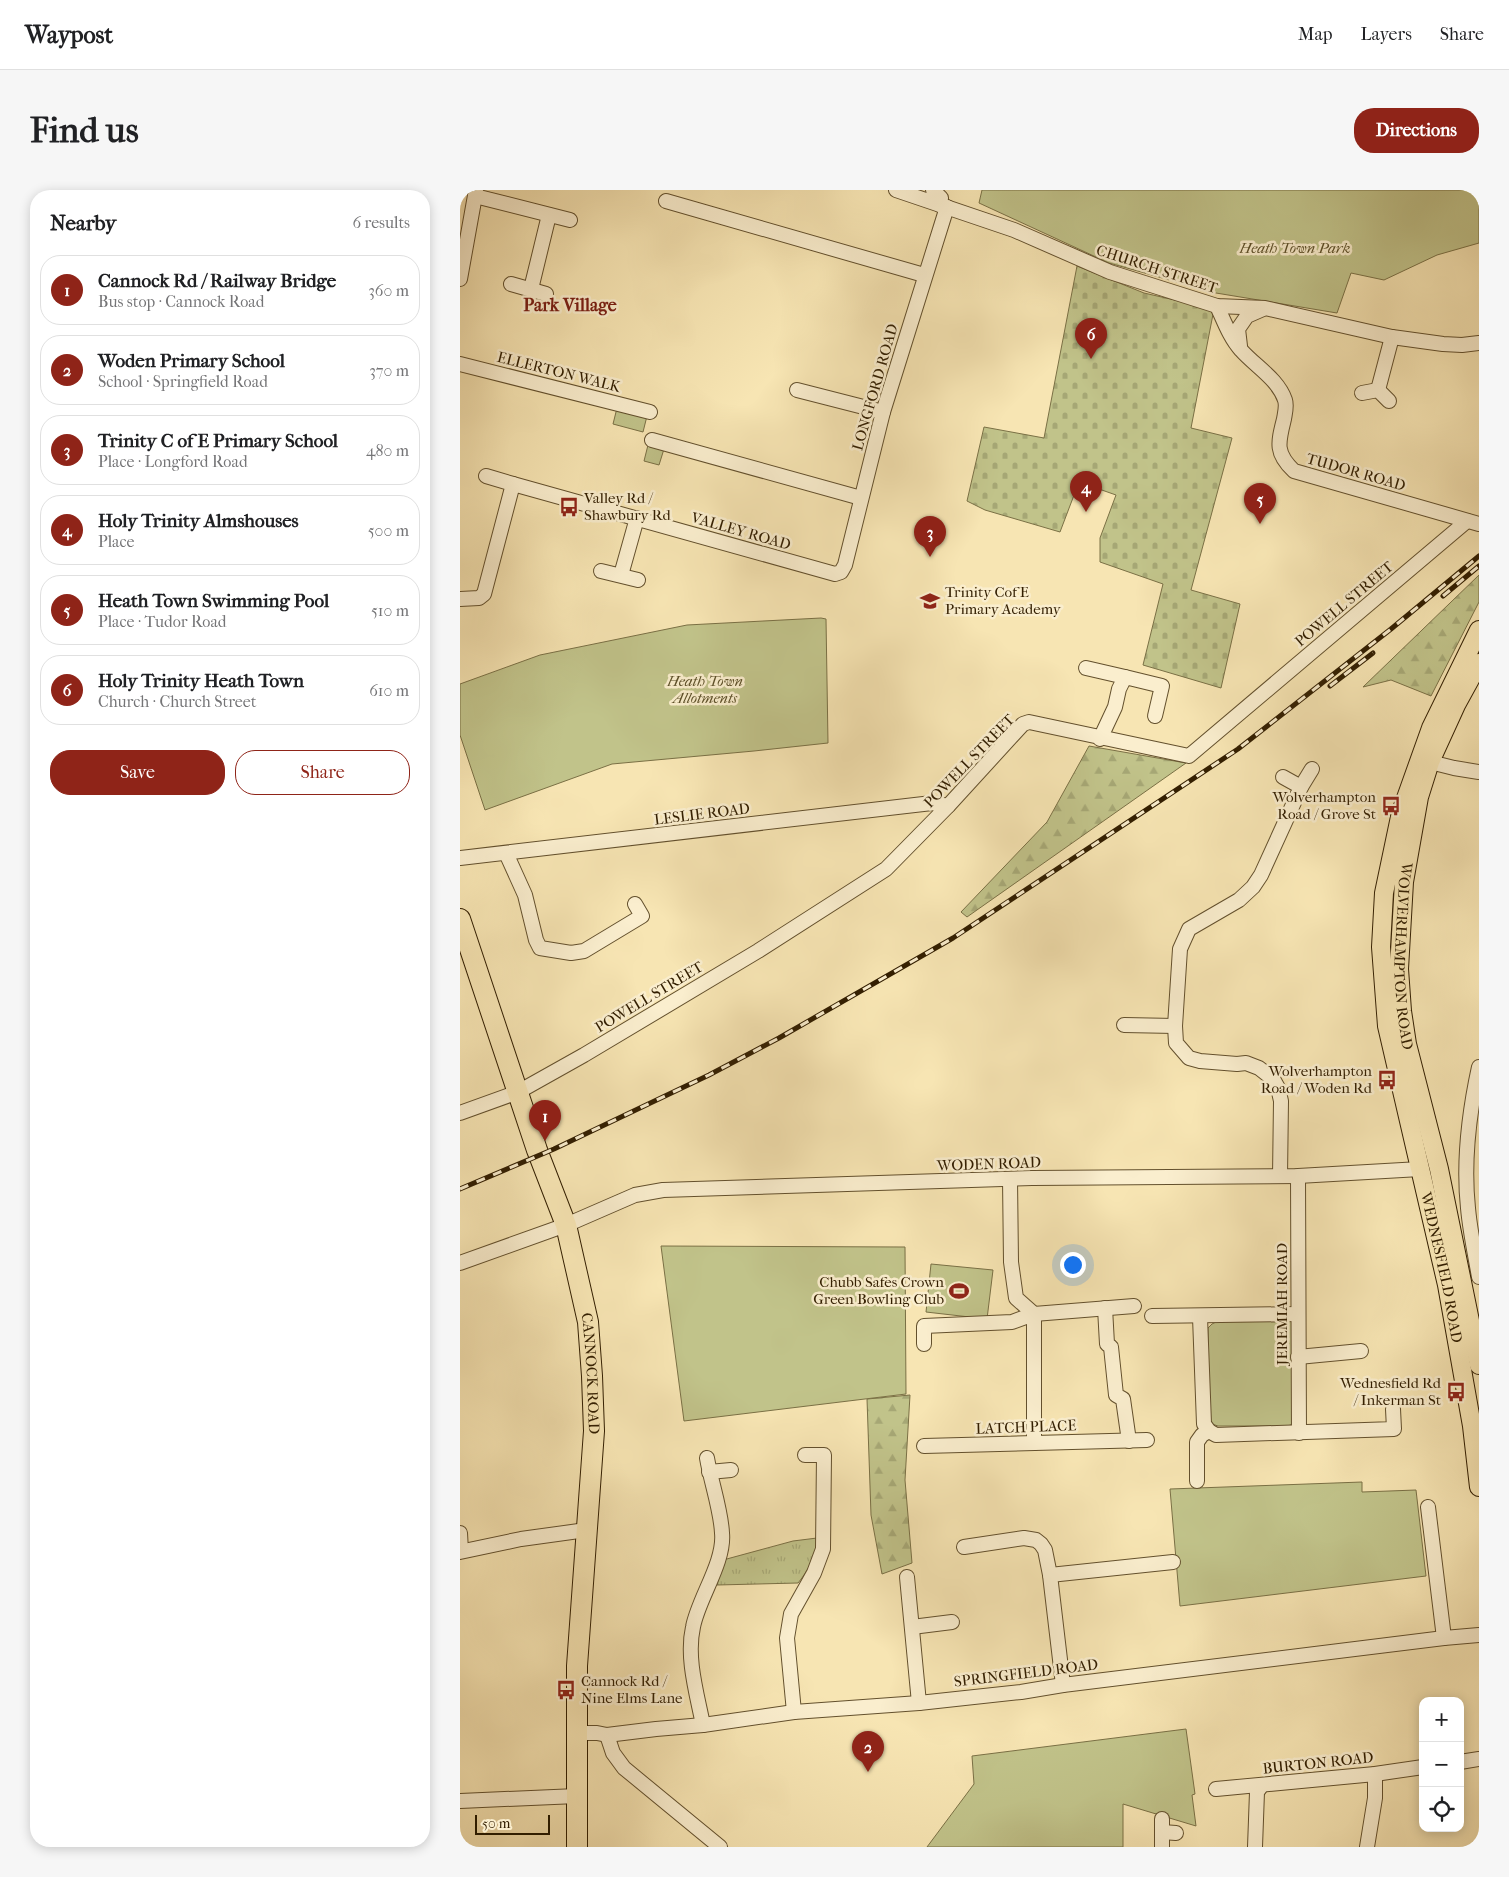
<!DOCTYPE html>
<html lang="en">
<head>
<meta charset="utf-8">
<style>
	:root { --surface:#fff; --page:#f6f6f6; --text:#202124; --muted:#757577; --line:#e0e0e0; --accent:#8f2418 }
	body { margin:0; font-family:"IM FELL French Canon",serif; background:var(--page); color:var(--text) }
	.controls { position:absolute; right:15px; bottom:15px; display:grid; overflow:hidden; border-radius:10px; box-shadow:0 2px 12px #0003 }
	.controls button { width:45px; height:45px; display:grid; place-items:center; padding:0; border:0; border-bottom:1px solid var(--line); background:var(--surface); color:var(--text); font:25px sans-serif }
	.scale { position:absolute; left:15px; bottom:12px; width:75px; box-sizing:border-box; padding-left:5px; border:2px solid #321e00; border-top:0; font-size:14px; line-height:18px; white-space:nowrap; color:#321e00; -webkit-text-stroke:4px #faeece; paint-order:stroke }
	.you { position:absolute; left:612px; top:1074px; width:18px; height:18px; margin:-12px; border:4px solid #fff; border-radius:50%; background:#1a73e8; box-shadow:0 0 0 8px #1a73e833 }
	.badge { display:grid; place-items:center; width:32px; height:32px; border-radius:50%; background:var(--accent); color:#fff; font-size:16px; font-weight:700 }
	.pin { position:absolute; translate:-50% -41px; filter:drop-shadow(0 1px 2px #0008) }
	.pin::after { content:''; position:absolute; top:26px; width:18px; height:15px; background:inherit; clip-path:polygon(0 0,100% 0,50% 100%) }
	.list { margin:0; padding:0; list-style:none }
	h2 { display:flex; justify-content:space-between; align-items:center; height:65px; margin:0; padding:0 20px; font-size:21px }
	h2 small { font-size:16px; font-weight:400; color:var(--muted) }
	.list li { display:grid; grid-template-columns:32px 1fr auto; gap:15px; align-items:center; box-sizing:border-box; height:70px; margin:0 10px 10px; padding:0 10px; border:1px solid var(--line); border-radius:20px }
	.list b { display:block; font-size:19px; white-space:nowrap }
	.list p { margin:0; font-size:16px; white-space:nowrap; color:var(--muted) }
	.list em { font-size:16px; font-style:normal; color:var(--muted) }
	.actions { display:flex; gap:10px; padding:15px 20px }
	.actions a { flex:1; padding:11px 0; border:1px solid var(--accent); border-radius:20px; text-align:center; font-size:18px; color:var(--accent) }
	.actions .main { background:var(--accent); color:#fff }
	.icon { flex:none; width:28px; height:28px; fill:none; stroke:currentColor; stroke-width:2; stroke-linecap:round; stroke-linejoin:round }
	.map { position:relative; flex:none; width:1019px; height:1657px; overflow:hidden; border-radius:20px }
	header { display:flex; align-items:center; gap:30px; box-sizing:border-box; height:70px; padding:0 25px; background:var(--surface); border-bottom:1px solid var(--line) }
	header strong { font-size:24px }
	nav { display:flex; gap:28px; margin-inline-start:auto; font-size:18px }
	.intro { display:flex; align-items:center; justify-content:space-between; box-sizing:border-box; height:120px; padding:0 30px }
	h1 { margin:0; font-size:35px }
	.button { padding:12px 22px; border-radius:20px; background:var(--accent); color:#fff; font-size:18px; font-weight:700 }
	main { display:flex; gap:30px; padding:0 30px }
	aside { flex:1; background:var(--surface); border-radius:20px; box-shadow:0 2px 12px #0003 }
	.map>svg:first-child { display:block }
	.grass { fill:url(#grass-tufts); stroke:#7a7045 }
	.forest { fill:url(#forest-firs); stroke:#7a7045 }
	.cemetery { fill:url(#cemetery-stones); stroke:#7a7045 }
	.green { fill:#c1c38a; stroke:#7a7045 }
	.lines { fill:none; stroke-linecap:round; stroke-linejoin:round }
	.minor-casing { stroke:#63502d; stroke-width:16 }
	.major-casing { stroke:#321e00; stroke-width:20 }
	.highway-casing { stroke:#321e00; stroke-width:22 }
	.minor { stroke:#faeece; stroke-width:14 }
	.major { stroke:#f7e5b3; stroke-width:18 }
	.highway { stroke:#f7e5b3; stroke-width:20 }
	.rail-casing { stroke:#321e00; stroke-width:5 }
	.rail { stroke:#faeece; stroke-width:3; stroke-dasharray:9; stroke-linecap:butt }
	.labels { text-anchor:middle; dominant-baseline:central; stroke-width:5; stroke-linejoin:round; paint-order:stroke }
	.park-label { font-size:15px; font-style:italic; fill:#5d5029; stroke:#faeece }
	.street-label { font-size:15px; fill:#321e00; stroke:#faeece }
	.poi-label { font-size:15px; fill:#321e00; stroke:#faeece; text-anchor:end }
	.quarter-label { font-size:18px; font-weight:bold; fill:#7a1f14; stroke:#faeece }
</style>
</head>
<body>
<header>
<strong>Waypost</strong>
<nav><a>Map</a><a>Layers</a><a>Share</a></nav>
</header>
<div class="intro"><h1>Find us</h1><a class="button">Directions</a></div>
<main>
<aside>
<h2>Nearby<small>6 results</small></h2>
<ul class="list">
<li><span class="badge">1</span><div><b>Cannock Rd / Railway Bridge</b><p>Bus stop · Cannock Road</p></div><em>360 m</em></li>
<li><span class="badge">2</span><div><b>Woden Primary School</b><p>School · Springfield Road</p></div><em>370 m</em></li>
<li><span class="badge">3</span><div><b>Trinity C of E Primary School</b><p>Place · Longford Road</p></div><em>480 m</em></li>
<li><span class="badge">4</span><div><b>Holy Trinity Almshouses</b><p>Place</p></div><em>500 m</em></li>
<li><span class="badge">5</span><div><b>Heath Town Swimming Pool</b><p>Place · Tudor Road</p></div><em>510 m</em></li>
<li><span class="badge">6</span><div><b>Holy Trinity Heath Town</b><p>Church · Church Street</p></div><em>610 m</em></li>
</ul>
<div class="actions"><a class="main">Save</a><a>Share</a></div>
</aside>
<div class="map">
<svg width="1019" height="1657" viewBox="0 0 1019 1657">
	<defs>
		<pattern id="grass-tufts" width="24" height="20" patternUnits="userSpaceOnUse" patternTransform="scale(1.25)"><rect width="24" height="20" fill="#c1c38a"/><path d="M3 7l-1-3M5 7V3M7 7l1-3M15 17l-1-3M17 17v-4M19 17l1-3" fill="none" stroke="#a6a775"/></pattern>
		<pattern id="forest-firs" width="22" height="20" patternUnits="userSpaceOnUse" patternTransform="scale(1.25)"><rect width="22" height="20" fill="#c1c38a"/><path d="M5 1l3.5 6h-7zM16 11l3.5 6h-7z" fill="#a6a775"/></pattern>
		<pattern id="cemetery-stones" width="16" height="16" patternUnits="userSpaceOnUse" patternTransform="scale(1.25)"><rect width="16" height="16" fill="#c1c38a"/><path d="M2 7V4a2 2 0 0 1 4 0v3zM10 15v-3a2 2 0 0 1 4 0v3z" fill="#a6a775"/></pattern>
	</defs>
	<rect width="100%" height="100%" fill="#f7e5b3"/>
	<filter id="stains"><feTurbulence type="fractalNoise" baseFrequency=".004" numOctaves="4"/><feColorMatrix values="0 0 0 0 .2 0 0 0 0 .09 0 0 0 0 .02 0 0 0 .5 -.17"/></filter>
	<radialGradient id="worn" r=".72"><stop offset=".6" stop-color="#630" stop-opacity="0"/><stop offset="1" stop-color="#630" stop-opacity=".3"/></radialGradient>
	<path class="grass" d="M 357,1348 L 358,1350 C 355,1366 349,1380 338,1393 L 257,1395 L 263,1370 L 333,1351 Z"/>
	<g class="forest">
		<path d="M 1019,385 L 1019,412 L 971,506 L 931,490 L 903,497 Z"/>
		<path d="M 629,556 L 726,573 L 507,727 L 501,722 L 587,632 Z"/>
		<path d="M 450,1205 L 445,1290 L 452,1373 L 422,1384 L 411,1325 L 407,1209 Z"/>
	</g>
	<path class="cemetery" d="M 617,76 L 684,103 L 754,119 L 731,238 L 772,248 L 731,400 L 780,414 L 761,498 L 683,475 L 703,394 L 640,372 L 640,348 L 656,305 L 619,292 L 600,342 L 525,320 L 507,311 L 524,237 L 584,248 Z"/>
	<g class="green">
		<path d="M 522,0 L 1019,0 L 1019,53 L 977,65 L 924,90 L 891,83 L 877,123 L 756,103 L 649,73 L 519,13 Z"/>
		<path d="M 157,218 L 187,226 L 183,242 L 153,234 Z"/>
		<path d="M 188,255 L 204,259 L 199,275 L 184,271 Z"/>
		<path d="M 361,428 L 366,429 L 368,553 L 294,561 L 152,574 L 25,620 L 0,545 L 0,494 L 80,465 L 227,435 Z"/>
		<path d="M 201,1056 L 445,1057 L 446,1204 L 224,1231 Z"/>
		<path d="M 471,1074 L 533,1080 L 527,1129 L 466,1122 Z"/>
		<path d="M 827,1129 L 832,1132 L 833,1231 L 831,1235 L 827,1236 L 758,1236 L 752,1234 L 748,1228 L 748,1138 L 752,1134 L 756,1132 Z"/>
		<path d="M 902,1292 L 902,1302 L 956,1300 L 966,1386 L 720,1416 L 710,1299 Z"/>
		<path d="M 726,1539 L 735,1604 L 732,1605 L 736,1636 L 663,1614 L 663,1657 L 467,1657 L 514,1594 L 512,1566 Z"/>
	</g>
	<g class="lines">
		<defs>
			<g id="minor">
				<path d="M 436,0 L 554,40 L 650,82 L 757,116 L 805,118 L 932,147 L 983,154 L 1002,155 L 1019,153"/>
				<path d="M 473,0 L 481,8 L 480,15"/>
				<path d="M 15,6 L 110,30"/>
				<path d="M 206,11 L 464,85"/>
				<path d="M 0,89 L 16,0"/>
				<path d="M 51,94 L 86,104"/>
				<path d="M 71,99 L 89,25"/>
				<path d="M 757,116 C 764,131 770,148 781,160 C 795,176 818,189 825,210 C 827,216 825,223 824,229 C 818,253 815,263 834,281 L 1019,334"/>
				<path d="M 780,156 L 778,139 L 787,126 L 803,119"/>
				<path d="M 0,174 L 190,222"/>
				<path d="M 337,200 L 423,222"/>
				<path d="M 918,200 L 932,147"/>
				<path d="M 902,203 L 918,200 L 929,211"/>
				<path d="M 192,250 L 401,308"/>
				<path d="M 26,286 L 53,294"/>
				<path d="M 141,381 L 178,390"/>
				<path d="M 161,385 L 177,328"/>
				<path d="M 0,409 L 19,408 L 24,404 L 53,294 L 375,384 L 381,382 L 385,375 L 423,222 L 487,17"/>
				<path d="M 626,478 L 665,487"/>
				<path d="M 640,549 L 655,517 L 659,499 L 665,487 L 702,496 L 695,526"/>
				<path d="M 970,572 L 994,578 L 1019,582"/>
				<path d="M 823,587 L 841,597"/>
				<path d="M 46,663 L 65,705 L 76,750 L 80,758 L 111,763 L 124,761 L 182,726 L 175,714"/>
				<path d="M 0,668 L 472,613 L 488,616"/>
				<path d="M 664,835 L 715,836"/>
				<path d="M 1019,877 C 1009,923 1003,971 1008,1018 C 1010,1041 1015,1064 1019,1087"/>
				<path d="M 0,923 L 58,902 L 124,865 L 298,761 L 426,679 L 488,616 L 563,534 L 569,532 L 729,566 L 1007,331"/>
				<path d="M 820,986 L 821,911 L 818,898 L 813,889 L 799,878 L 786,873 L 777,874 L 740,871 L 729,868 L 716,853 L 715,836 L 720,759 L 729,739 L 779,710 L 793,697 L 801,685 L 841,597 L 852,579"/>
				<path d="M 838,986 L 839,1243"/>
				<path d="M 550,989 L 551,1072 L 556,1108 L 574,1124 L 574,1253"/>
				<path d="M 0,1073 L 106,1035 L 175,1005 L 203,1000 L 572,988 L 838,986 L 960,979"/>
				<path d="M 645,1118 L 647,1154 L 651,1157 L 656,1205 L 663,1209 L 669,1251"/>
				<path d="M 692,1126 L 838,1124"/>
				<path d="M 740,1127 L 744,1234 L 749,1241 L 756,1245 L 934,1239 L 933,1219"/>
				<path d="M 464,1154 L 464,1136 L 552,1132 L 574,1124 L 674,1116"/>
				<path d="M 838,1167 L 901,1161"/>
				<path d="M 464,1256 L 687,1250"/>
				<path d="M 249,1282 L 271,1280"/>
				<path d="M 737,1291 L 737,1252 L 742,1245 L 749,1241"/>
				<path d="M 968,1317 L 984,1448"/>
				<path d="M 0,1343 L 1,1361"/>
				<path d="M 504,1357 L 564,1348 L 576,1350 L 581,1354 L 585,1360 L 590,1385 L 603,1495"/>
				<path d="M 0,1362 L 61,1349 L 126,1340"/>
				<path d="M 590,1385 L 713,1372"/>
				<path d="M 447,1387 L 459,1513"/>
				<path d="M 452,1437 L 492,1432"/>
				<path d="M 334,1522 L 327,1448 L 331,1424 L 354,1383 L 363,1359 L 364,1265 L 345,1265"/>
				<path d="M 243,1535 C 237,1504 226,1468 233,1437 C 238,1409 265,1372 262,1343 C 261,1320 251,1292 247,1268"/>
				<path d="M 117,1543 L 137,1543 L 147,1545 L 196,1539 L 243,1535 L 334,1522 L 459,1513 L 561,1502 L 603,1495 L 984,1448 L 1019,1445"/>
				<path d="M 147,1545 L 153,1563 L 164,1578 L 260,1657"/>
				<path d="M 1000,1572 L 1019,1569"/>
				<path d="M 756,1599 L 915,1584 L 963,1577"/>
				<path d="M 0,1611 L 117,1606"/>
				<path d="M 702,1629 L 702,1657"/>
				<path d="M 702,1642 L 716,1643"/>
				<path d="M 795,1657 L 797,1602 L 802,1595"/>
				<path d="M 907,1657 L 915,1608 L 915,1584"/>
			</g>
			<g id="major">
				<path id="s1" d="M 1019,440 L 971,538 L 941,622 L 924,703 L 921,757 L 927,836 L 987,1095 L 1012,1236 L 1019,1297"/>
				<path id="s2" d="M 1019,473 L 996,515 L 970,572 L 959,607 L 944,692 L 939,779 L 942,821 L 947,854 L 979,979 L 1019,1175"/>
			</g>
			<g id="highway">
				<path id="s3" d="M 0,729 L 77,960 L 106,1035 L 128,1132 L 132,1186 L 134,1241 L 117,1476 L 117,1657"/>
			</g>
		</defs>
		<use href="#minor" class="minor-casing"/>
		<use href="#major" class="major-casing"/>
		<use href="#highway" class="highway-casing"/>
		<use href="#minor" class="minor"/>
		<use href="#major" class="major"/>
		<use href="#highway" class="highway"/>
		<defs>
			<g id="rail">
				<path d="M 983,406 L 1019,376"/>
				<path d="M 870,496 L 913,463"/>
				<path d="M 0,999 L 94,959 L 249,885 L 319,848 L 493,748 L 778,559 L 931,439 L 1019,366"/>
			</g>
		</defs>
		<use href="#rail" class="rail-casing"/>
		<use href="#rail" class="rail"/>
	</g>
	<defs>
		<symbol id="bus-bare" viewBox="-9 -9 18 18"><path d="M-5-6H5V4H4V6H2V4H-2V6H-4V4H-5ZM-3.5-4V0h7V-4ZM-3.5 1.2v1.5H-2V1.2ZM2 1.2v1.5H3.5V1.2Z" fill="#8f2418" stroke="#faeece" stroke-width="2.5" paint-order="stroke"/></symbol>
		<symbol id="school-bare" viewBox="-9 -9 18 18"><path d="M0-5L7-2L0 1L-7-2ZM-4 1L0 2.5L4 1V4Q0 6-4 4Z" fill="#8f2418" stroke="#faeece" stroke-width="2.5" paint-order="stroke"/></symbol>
		<symbol id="stadium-bare" viewBox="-9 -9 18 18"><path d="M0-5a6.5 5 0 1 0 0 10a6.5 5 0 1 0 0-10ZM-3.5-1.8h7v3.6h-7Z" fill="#8f2418" stroke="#faeece" stroke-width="2.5" paint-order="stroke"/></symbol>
	</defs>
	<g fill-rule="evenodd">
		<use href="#bus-bare" x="95" y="303" width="28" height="28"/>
		<use href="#school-bare" x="456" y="397" width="28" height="28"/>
		<use href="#bus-bare" x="917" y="602" width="28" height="28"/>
		<use href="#bus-bare" x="913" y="876" width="28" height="28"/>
		<use href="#stadium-bare" x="485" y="1087" width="28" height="28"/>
		<use href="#bus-bare" x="982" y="1188" width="28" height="28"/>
		<use href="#bus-bare" x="92" y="1486" width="28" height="28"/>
	</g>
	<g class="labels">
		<g class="park-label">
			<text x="835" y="58">Heath Town Park</text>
			<text x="245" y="491">Heath Town<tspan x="245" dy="17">Allotments</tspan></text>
		</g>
		<g class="street-label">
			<text transform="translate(697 79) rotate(18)">CHURCH STREET</text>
			<text transform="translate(99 182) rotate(14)">ELLERTON WALK</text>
			<text transform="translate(415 197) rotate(-74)">LONGFORD ROAD</text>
			<text transform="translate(896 282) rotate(16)">TUDOR ROAD</text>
			<text transform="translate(281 341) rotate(16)">VALLEY ROAD</text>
			<text transform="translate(884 414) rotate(-40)">POWELL STREET</text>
			<text transform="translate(509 571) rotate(-46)">POWELL STREET</text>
			<text transform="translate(242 624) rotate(-7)">LESLIE ROAD</text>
			<text stroke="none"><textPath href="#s2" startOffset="308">WOLVERHAMPTON ROAD</textPath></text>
			<text transform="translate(189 807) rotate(-31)">POWELL STREET</text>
			<text transform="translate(529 974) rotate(-2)">WODEN ROAD</text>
			<text stroke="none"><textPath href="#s1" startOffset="662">WEDNESFIELD ROAD</textPath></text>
			<text transform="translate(822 1114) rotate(-90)">JEREMIAH ROAD</text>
			<text stroke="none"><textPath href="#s3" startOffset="475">CANNOCK ROAD</textPath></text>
			<text transform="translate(566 1237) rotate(-2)">LATCH PLACE</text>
			<text transform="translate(566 1483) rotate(-7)">SPRINGFIELD ROAD</text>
			<text transform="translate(858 1573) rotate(-6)">BURTON ROAD</text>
		</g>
		<g class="poi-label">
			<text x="124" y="308" text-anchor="start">Valley Rd /<tspan x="124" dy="17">Shawbury Rd</tspan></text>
			<text x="485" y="402" text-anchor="start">Trinity CofE<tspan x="485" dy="17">Primary Academy</tspan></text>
			<text x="916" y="607">Wolverhampton<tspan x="916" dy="17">Road / Grove St</tspan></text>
			<text x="912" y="881">Wolverhampton<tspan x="912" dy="17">Road / Woden Rd</tspan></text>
			<text x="484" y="1092">Chubb Safes Crown<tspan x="484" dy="17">Green Bowling Club</tspan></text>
			<text x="981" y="1193">Wednesfield Rd<tspan x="981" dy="17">/ Inkerman St</tspan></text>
			<text x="121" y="1491" text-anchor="start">Cannock Rd /<tspan x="121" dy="17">Nine Elms Lane</tspan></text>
		</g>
		<g class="quarter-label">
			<text x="110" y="115">Park Village</text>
		</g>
	</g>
	<rect width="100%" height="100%" filter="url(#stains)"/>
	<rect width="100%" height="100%" fill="url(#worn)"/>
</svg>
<div class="controls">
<button>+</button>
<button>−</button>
<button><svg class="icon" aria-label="locate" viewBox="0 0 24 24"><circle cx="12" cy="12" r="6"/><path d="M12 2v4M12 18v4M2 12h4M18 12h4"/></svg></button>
</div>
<div class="scale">50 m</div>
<div class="you"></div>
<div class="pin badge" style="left:85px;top:951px">1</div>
<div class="pin badge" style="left:408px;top:1582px">2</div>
<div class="pin badge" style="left:470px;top:367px">3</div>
<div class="pin badge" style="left:626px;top:322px">4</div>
<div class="pin badge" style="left:800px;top:334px">5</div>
<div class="pin badge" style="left:631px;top:169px">6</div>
</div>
</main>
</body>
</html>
